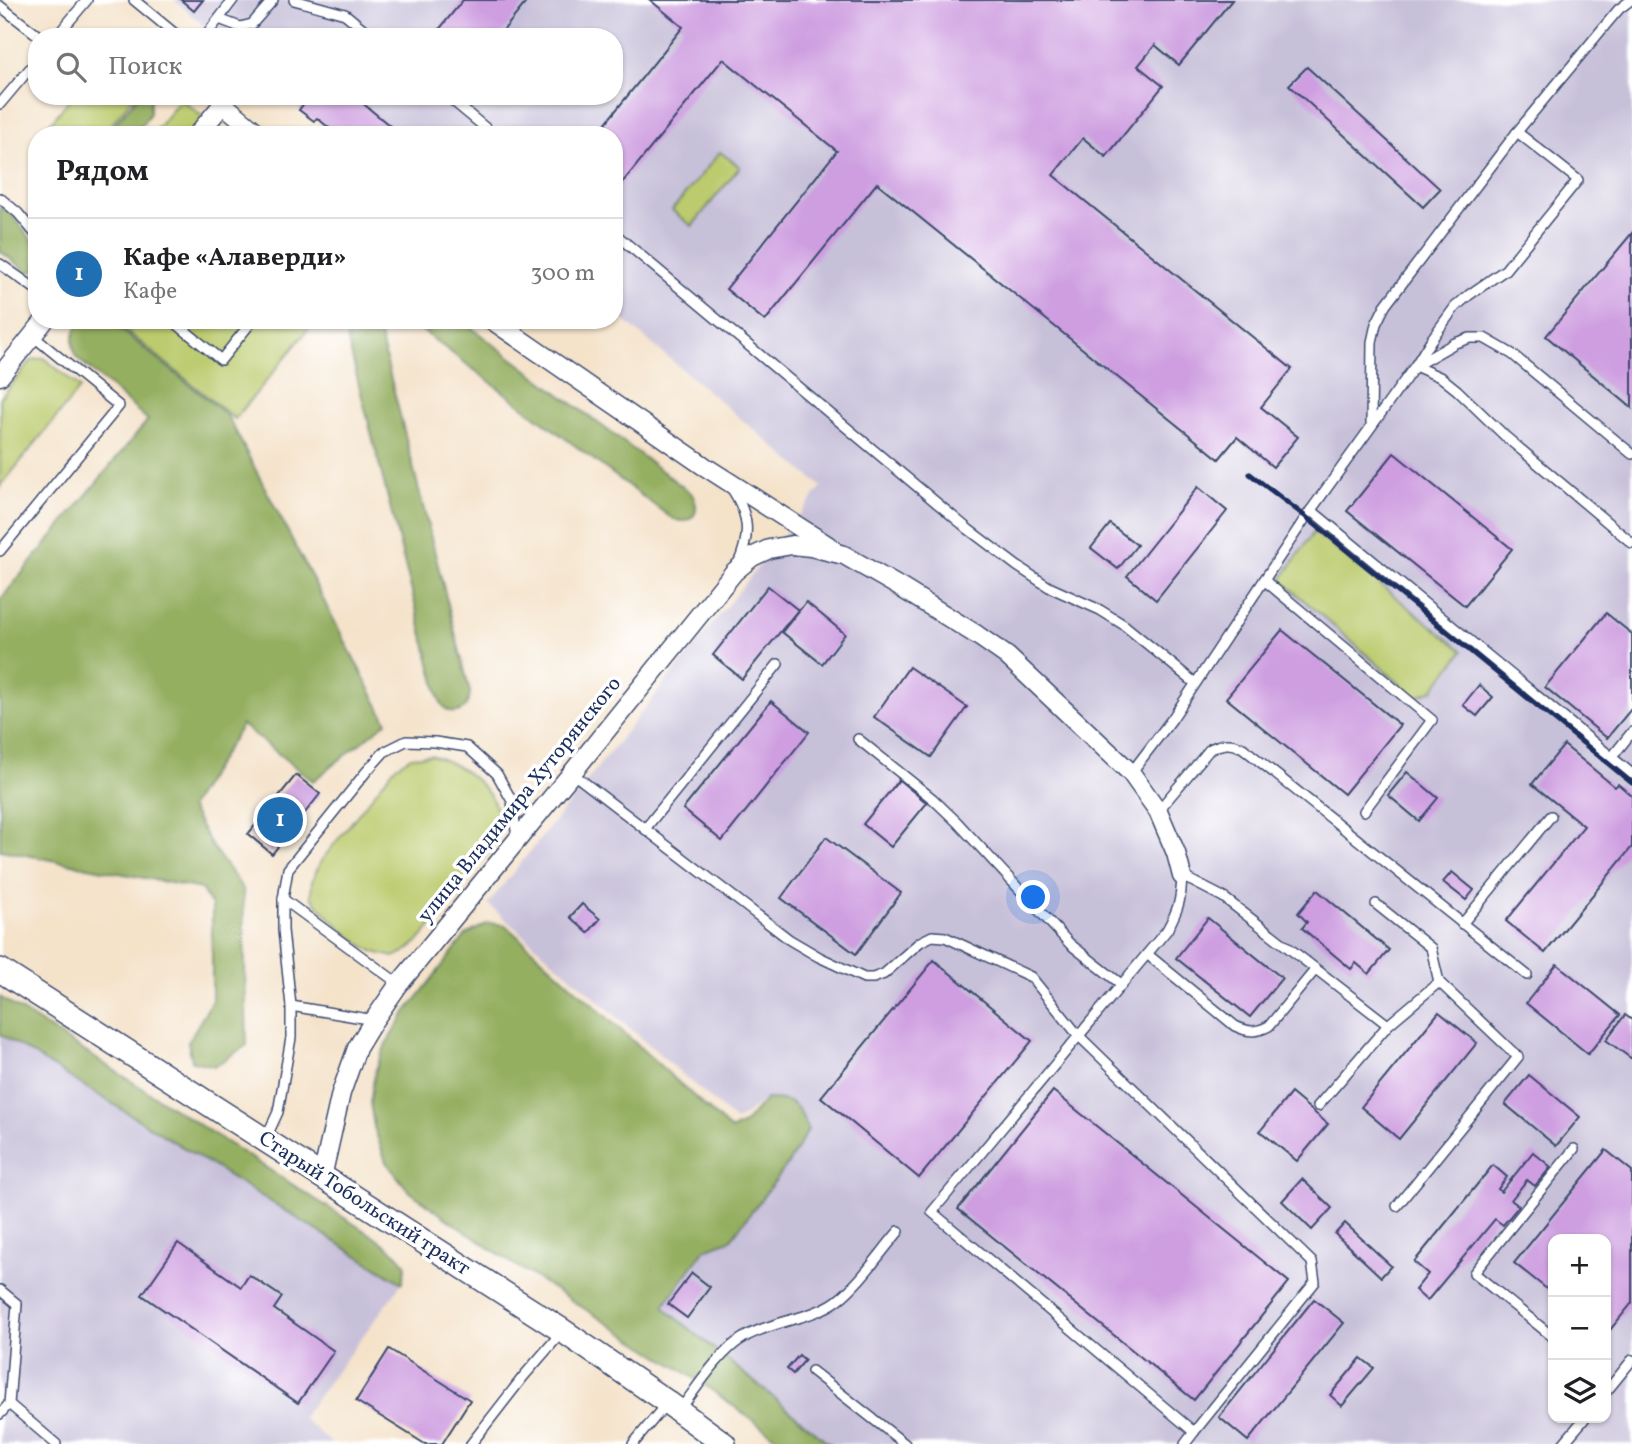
<!DOCTYPE html>
<html lang="ru">
<head>
<meta charset="utf-8">
<style>
	:root { --surface:#fff; --page:#f6f6f6; --text:#202124; --muted:#757577; --line:#e0e0e0; --accent:#1f6fb2 }
	body { margin:0; font-family:Vollkorn,serif; background:var(--page); color:var(--text) }
	.controls { position:absolute; right:21px; bottom:21px; display:grid; overflow:hidden; border-radius:14px; box-shadow:0 2px 5px #0004 }
	.controls button { width:63px; height:63px; display:grid; place-items:center; padding:0; border:0; border-bottom:2px solid var(--line); background:var(--surface); color:var(--text); font:35px sans-serif }
	.you { position:absolute; left:1034px; top:898px; width:24px; height:24px; margin:-18px; border:5px solid #fff; border-radius:50%; background:#1a73e8; box-shadow:0 0 0 10px #1a73e833 }
	.badge { display:grid; place-items:center; width:46px; height:46px; border-radius:50%; background:var(--accent); color:#fff; font-size:23px; font-weight:700 }
	.pin { position:absolute; translate:-50% -50%; border:4px solid #fff; box-shadow:0 2px 7px #0006 }
	.list { margin:0; padding:0; list-style:none }
	h2 { display:flex; justify-content:space-between; align-items:center; height:91px; margin:0; padding:0 28px; font-size:30px }
	h2 small { font-size:23px; font-weight:400; color:var(--muted) }
	.list li { display:grid; grid-template-columns:46px 1fr auto; gap:21px; align-items:center; box-sizing:border-box; height:112px; padding:0 28px; border-top:2px solid var(--line) }
	.list b { display:block; font-size:26px; white-space:nowrap }
	.list p { margin:0; font-size:23px; white-space:nowrap; color:var(--muted) }
	.list em { font-size:23px; font-style:normal; color:var(--muted) }
	.icon { flex:none; width:38px; height:38px; fill:none; stroke:currentColor; stroke-width:2; stroke-linecap:round; stroke-linejoin:round }
	.map { position:relative; flex:none; width:1632px; height:1444px; overflow:hidden }
	.search { position:absolute; background:var(--surface); box-shadow:0 2px 5px #0004; left:28px; top:28px; width:595px; height:77px; display:flex; align-items:center; gap:18px; box-sizing:border-box; padding:0 24px; border-radius:28px; color:var(--muted); font-size:26px }
	.panel { position:absolute; background:var(--surface); box-shadow:0 2px 5px #0004; left:28px; top:126px; width:595px; height:203px; border-radius:28px }
	.map>svg:first-child { display:block }
	.industrial { fill:#c7c0d9; fill-rule:evenodd }
	.green { fill:#bbcb6d; stroke:#6b7d66; stroke-width:2 }
	.forest { fill:#94af60; stroke:#586f5f; stroke-width:2 }
	.building { fill:#ce9ee0 }
	.lines { fill:none; stroke-linecap:round; stroke-linejoin:round }
	.service-casing { stroke:#3c4a6e; stroke-width:12 }
	.minor-casing { stroke:#3c4a6e; stroke-width:21 }
	.tertiary-casing { stroke:#3c4a6e; stroke-width:26 }
	.service { stroke:#fff; stroke-width:9 }
	.minor { stroke:#fff; stroke-width:18 }
	.tertiary { stroke:#fff; stroke-width:23 }
	.rail { stroke:#1b2f5e; stroke-width:5 }
	.labels { text-anchor:middle; dominant-baseline:central; stroke-width:7; stroke-linejoin:round; paint-order:stroke }
	.street-label { font-size:21px; fill:#1b2f5e; stroke:#fff }
</style>
</head>
<body>
<div class="map">
<svg width="1632" height="1444" viewBox="0 0 1632 1444">
	<rect width="100%" height="100%" fill="#fff"/>
	<filter id="ink" filterUnits="userSpaceOnUse"><feTurbulence type="fractalNoise" baseFrequency=".0143" numOctaves="2"/><feDisplacementMap in="SourceGraphic" scale="14" xChannelSelector="R" yChannelSelector="G"/><feConvolveMatrix kernelMatrix="1 2 1 2 8 2 1 2 1" color-interpolation-filters="sRGB"/></filter>
	<filter id="wash" filterUnits="userSpaceOnUse"><feTurbulence type="fractalNoise" baseFrequency=".00686" numOctaves="4" result="noise"/><feDisplacementMap in="SourceGraphic" scale="28" xChannelSelector="R" yChannelSelector="G"/><feGaussianBlur stdDeviation="1.57" result="paint"/><feColorMatrix in="noise" values="0 0 0 0 0 0 0 0 0 0 0 0 0 0 0 0 0 1.4 0 .05"/><feComposite in="paint" operator="in"/></filter>
	<g filter="url(#wash)">
		<rect width="100%" height="100%" fill="#f4e2c9"/>
		<g class="industrial">
			<path d="M 174,0 L 1632,0 L 1632,1444 L 830,1444 L 667,1310 L 664,1305 L 665,1301 L 705,1249 L 731,1240 L 766,1099 L 736,1121 L 488,904 L 822,487 L 614,312 L 614,135 L 334,135 L 288,96 L 614,96 L 614,37 L 217,37 ZM 1553,1239 L 1606,1239 L 1606,1418 L 1553,1418 Z"/>
			<path d="M 0,1034 L 402,1283 L 302,1418 L 332,1444 L 0,1444 Z"/>
		</g>
		<g class="green">
			<path d="M 72,96 L 134,96 L 103,135 L 41,135 Z"/>
			<path d="M 181,99 L 225,135 L 152,135 Z"/>
			<path d="M 720,152 L 740,167 L 692,226 L 672,210 Z"/>
			<path d="M 113,320 L 316,320 L 235,419 Z"/>
			<path d="M 44,358 L 80,388 L 0,487 L 0,398 L 32,360 Z"/>
			<path d="M 1314,532 L 1463,651 L 1433,690 L 1415,697 L 1281,580 Z"/>
			<path d="M 431,755 C 467,766 515,802 493,844 C 484,860 468,877 457,892 C 443,910 430,931 413,946 C 408,951 400,954 394,957 C 387,955 379,954 372,951 C 349,938 328,917 311,897 L 312,881 L 321,861 L 396,766 L 411,757 Z"/>
		</g>
		<g class="forest">
			<path d="M 138,96 L 152,96 L 150,103 L 150,113 L 136,135 L 106,135 Z"/>
			<path d="M 0,206 L 13,216 L 37,247 L 37,270 L 28,272 L 0,251 Z"/>
			<path d="M 81,320 L 109,320 L 227,415 L 387,722 L 313,781 L 242,725 L 190,807 L 211,845 L 243,889 L 247,1045 L 215,1066 L 192,1061 L 188,1042 L 212,1001 L 212,906 L 201,889 L 0,850 L 0,600 L 148,420 L 77,358 C 70,342 72,335 81,320 Z"/>
			<path d="M 359,320 C 370,320 374,322 379,332 L 470,692 C 469,715 447,720 439,698 L 347,338 C 348,328 351,325 359,320 Z"/>
			<path d="M 408,320 L 461,320 L 691,493 C 704,512 690,529 670,517 Z"/>
			<path d="M 488,923 L 505,925 L 731,1130 L 744,1124 L 766,1099 C 796,1099 797,1104 808,1130 L 788,1164 L 730,1240 L 705,1249 L 664,1305 L 667,1310 L 830,1444 L 785,1444 L 702,1383 L 509,1261 L 450,1221 L 409,1191 L 386,1162 L 374,1127 L 370,1102 L 375,1072 L 386,1044 L 404,1015 L 466,935 Z"/>
			<path d="M 0,997 L 382,1242 L 399,1256 L 406,1265 L 402,1283 L 0,1034 Z"/>
		</g>
		<g id="blocks">
			<g class="building">
				<path d="M 181,0 L 203,0 L 194,11 Z"/>
				<path d="M 463,0 L 528,0 L 498,37 L 433,37 Z"/>
				<path d="M 650,0 L 1232,0 L 1179,65 L 1155,45 L 1138,66 L 1163,86 L 1106,157 L 1083,138 L 1053,175 L 1292,369 L 1261,407 L 1298,437 L 1273,467 L 1237,437 L 1219,459 L 877,183 L 765,321 L 726,289 L 837,151 L 723,59 L 614,193 L 614,135 L 596,135 L 683,27 Z"/>
				<path d="M 1307,67 L 1440,189 L 1423,207 L 1289,85 Z"/>
				<path d="M 314,96 L 354,96 L 401,135 L 338,135 L 317,118 L 314,121 L 299,110 L 307,99 L 310,101 Z"/>
				<path d="M 1632,233 L 1632,408 L 1546,336 Z"/>
				<path d="M 1394,453 L 1512,549 L 1465,606 L 1347,511 Z"/>
				<path d="M 1198,487 L 1227,511 L 1156,600 L 1127,576 Z"/>
				<path d="M 1110,524 L 1137,545 L 1118,569 L 1091,548 Z"/>
				<path d="M 768,586 L 798,610 L 742,679 L 713,655 Z"/>
				<path d="M 806,602 L 845,634 L 822,664 L 782,632 Z"/>
				<path d="M 1606,613 L 1632,634 L 1632,708 L 1607,738 L 1545,687 Z"/>
				<path d="M 1282,630 L 1400,725 L 1344,794 L 1226,698 Z"/>
				<path d="M 909,667 L 967,707 L 931,757 L 874,717 Z"/>
				<path d="M 1479,685 L 1493,697 L 1477,716 L 1463,705 Z"/>
				<path d="M 771,701 L 809,732 L 722,841 L 683,809 Z"/>
				<path d="M 1564,745 L 1615,787 L 1618,784 L 1632,796 L 1632,847 L 1545,953 L 1506,921 L 1584,826 L 1532,784 Z"/>
				<path d="M 1407,772 L 1438,798 L 1419,821 L 1388,795 Z"/>
				<path d="M 296,775 L 320,794 L 272,854 L 248,834 Z"/>
				<path d="M 899,780 L 927,803 L 891,847 L 863,824 Z"/>
				<path d="M 826,837 L 901,893 L 856,954 L 781,898 Z"/>
				<path d="M 1452,872 L 1474,890 L 1466,900 L 1443,882 Z"/>
				<path d="M 1317,890 L 1389,950 L 1369,974 L 1356,963 L 1351,969 L 1302,928 L 1307,922 L 1298,913 Z"/>
				<path d="M 582,904 L 600,919 L 588,933 L 570,917 Z"/>
				<path d="M 1208,918 L 1282,978 L 1250,1017 L 1176,958 Z"/>
				<path d="M 934,960 L 1032,1041 L 919,1178 L 821,1097 Z"/>
				<path d="M 1557,964 L 1620,1015 L 1588,1054 L 1526,1003 Z"/>
				<path d="M 1439,1012 L 1477,1043 L 1399,1139 L 1361,1107 Z"/>
				<path d="M 1625,1015 L 1632,1020 L 1632,1059 L 1606,1040 Z"/>
				<path d="M 1529,1075 L 1580,1117 L 1556,1146 L 1505,1104 Z"/>
				<path d="M 1053,1091 L 1289,1282 L 1194,1400 L 958,1209 Z"/>
				<path d="M 1291,1093 L 1328,1124 L 1297,1161 L 1260,1131 Z"/>
				<path d="M 1606,1150 L 1632,1171 L 1632,1303 L 1606,1335 L 1606,1239 L 1553,1239 L 1553,1294 L 1514,1263 Z"/>
				<path d="M 1533,1152 L 1551,1167 L 1535,1186 L 1527,1180 L 1511,1200 L 1519,1206 L 1503,1225 L 1495,1219 L 1427,1301 L 1415,1290 L 1428,1274 L 1414,1262 L 1493,1165 L 1507,1177 L 1498,1189 L 1501,1192 Z"/>
				<path d="M 1302,1179 L 1332,1208 L 1312,1230 L 1282,1201 Z"/>
				<path d="M 1345,1223 L 1391,1266 L 1381,1277 L 1335,1234 Z"/>
				<path d="M 178,1243 L 241,1287 L 249,1275 L 282,1297 L 274,1309 L 334,1351 L 298,1403 L 142,1295 Z"/>
				<path d="M 692,1273 L 710,1287 L 687,1318 L 668,1304 Z"/>
				<path d="M 1314,1299 L 1344,1323 L 1248,1441 L 1219,1417 Z"/>
				<path d="M 389,1349 L 470,1400 L 442,1444 L 425,1444 L 356,1401 Z"/>
				<path d="M 799,1355 L 805,1360 L 793,1374 L 787,1369 Z"/>
				<path d="M 1361,1358 L 1374,1368 L 1342,1406 L 1330,1395 Z"/>
			</g>
		</g>
	</g>
	<g filter="url(#ink)">
		<use href="#blocks" fill-opacity="0" stroke="#3c4a6e" stroke-width="2"/>
		<g class="lines">
			<defs>
				<g id="service">
					<path d="M 134,0 L 179,37"/>
					<path d="M 294,0 L 345,14 L 373,37"/>
					<path d="M 0,6 L 40,37"/>
					<path d="M 219,19 L 240,27 L 252,24 L 273,0"/>
					<path d="M 56,37 L 87,0"/>
					<path d="M 205,37 L 233,0"/>
					<path d="M 447,96 L 494,135"/>
					<path d="M 0,104 L 37,60"/>
					<path d="M 1517,132 L 1578,180 L 1505,270 L 1469,295 L 1455,307 L 1431,340 L 1415,366 L 1442,378 L 1457,390 L 1506,437 L 1632,543"/>
					<path d="M 0,198 L 18,213 L 37,236"/>
					<path d="M 614,233 L 968,529 L 1017,566 L 1049,587 L 1100,610 L 1124,625 L 1195,683"/>
					<path d="M 0,264 L 37,290"/>
					<path d="M 172,320 L 221,360 L 253,320"/>
					<path d="M 1371,426 L 1372,342 L 1376,324 L 1385,306 L 1517,132 L 1608,22 L 1619,9 L 1631,0"/>
					<path d="M 732,489 C 749,515 751,535 738,564"/>
					<path d="M 1311,510 L 1632,774"/>
					<path d="M 0,551 L 119,406 L 33,336"/>
					<path d="M 1264,580 L 1432,720 L 1364,811"/>
					<path d="M 858,739 L 933,799 L 957,822 L 1070,944 L 1121,984"/>
					<path d="M 1612,757 L 1632,732"/>
					<path d="M 572,773 L 790,940 L 819,957 L 864,978 L 873,978 L 884,974 L 920,942 L 932,936 L 945,937 L 1031,977 L 1078,1035 L 1312,1262 L 1315,1282 L 1194,1432 L 932,1212 L 1167,930 C 1179,908 1181,900 1182,876 L 1223,897 L 1388,1025 L 1318,1106"/>
					<path d="M 1131,773 L 1172,719 L 1306,517 L 1415,366 L 1455,343 L 1470,338 L 1484,338 L 1512,354 L 1632,454"/>
					<path d="M 1158,811 L 1210,749 C 1223,743 1230,742 1243,748 L 1527,975"/>
					<path d="M 645,829 L 778,664"/>
					<path d="M 283,899 L 399,984"/>
					<path d="M 1376,904 L 1431,948 L 1439,982"/>
					<path d="M 1462,924 L 1551,816"/>
					<path d="M 1147,954 L 1235,1026 C 1248,1032 1256,1033 1269,1026 L 1315,970"/>
					<path d="M 291,1006 L 374,1020"/>
					<path d="M 1388,1025 L 1439,982 L 1518,1057 L 1397,1206"/>
					<path d="M 266,1138 L 278,1112 L 291,1038 L 291,1006 L 283,930 L 283,899 L 288,869 L 366,772 L 384,752 L 406,741 L 435,742 L 467,747 L 497,774 L 512,801 L 517,838"/>
					<path d="M 0,1290 L 17,1304 L 9,1404 L 0,1414"/>
					<path d="M 1553,1337 L 1474,1273 L 1574,1149"/>
					<path d="M 812,1371 L 905,1444"/>
					<path d="M 1606,1392 L 1632,1360"/>
					<path d="M 9,1404 L 56,1444"/>
					<path d="M 679,1411 C 696,1389 720,1351 743,1338 C 771,1321 813,1319 838,1300 C 861,1282 880,1253 899,1231"/>
					<path d="M 471,1444 L 523,1377 L 562,1332"/>
					<path d="M 633,1444 L 666,1404"/>
					<path d="M 1185,1444 L 1194,1432"/>
					<path d="M 1563,1444 L 1585,1418"/>
				</g>
				<g id="minor">
					<path d="M 197,135 L 223,104 L 260,135"/>
					<path d="M 492,320 L 704,466 L 832,548"/>
					<path d="M 0,376 L 45,320"/>
					<path d="M 322,1177 L 341,1093 L 357,1048 L 374,1020 L 399,984 L 572,773 L 734,572 L 752,557 L 769,549 L 792,545 L 811,547 L 844,555 L 898,586 L 977,635 L 1007,656 L 1131,773 L 1158,811 L 1176,853 L 1182,876"/>
				</g>
				<path id="tertiary" d="M 0,970 L 563,1331 L 667,1402 L 724,1444"/>
			</defs>
			<use href="#service" class="service-casing"/>
			<use href="#minor" class="minor-casing"/>
			<use href="#tertiary" class="tertiary-casing"/>
			<use href="#service" class="service"/>
			<use href="#minor" class="minor"/>
			<use href="#tertiary" class="tertiary"/>
			<path class="rail" d="M 1250,474 L 1306,517 L 1632,783"/>
		</g>
	</g>
	<g class="labels">
		<g class="street-label">
			<text transform="translate(520 800) rotate(-51)">улица Владимира Хуторянского</text>
			<text transform="translate(364 1204) rotate(33)">Старый Тобольский тракт</text>
		</g>
	</g>
</svg>
<div class="controls">
<button>+</button>
<button>−</button>
<button><svg class="icon" aria-label="layers" viewBox="0 0 24 24"><path d="M12 4l9 5-9 5-9-5zM3 14l9 5 9-5"/></svg></button>
</div>
<div class="you"></div>
<div class="pin badge" style="left:280px;top:820px">1</div>
<div class="search"><svg class="icon" aria-label="search" viewBox="0 0 24 24"><circle cx="10" cy="10" r="6"/><path d="M15 15l6 6"/></svg>Поиск</div>
<section class="panel">
<h2>Рядом<small></small></h2>
<ul class="list">
<li><span class="badge">1</span><div><b>Кафе «Алаверди»</b><p>Кафе</p></div><em>300 m</em></li>
</ul>
</section>
</div>
</body>
</html>
